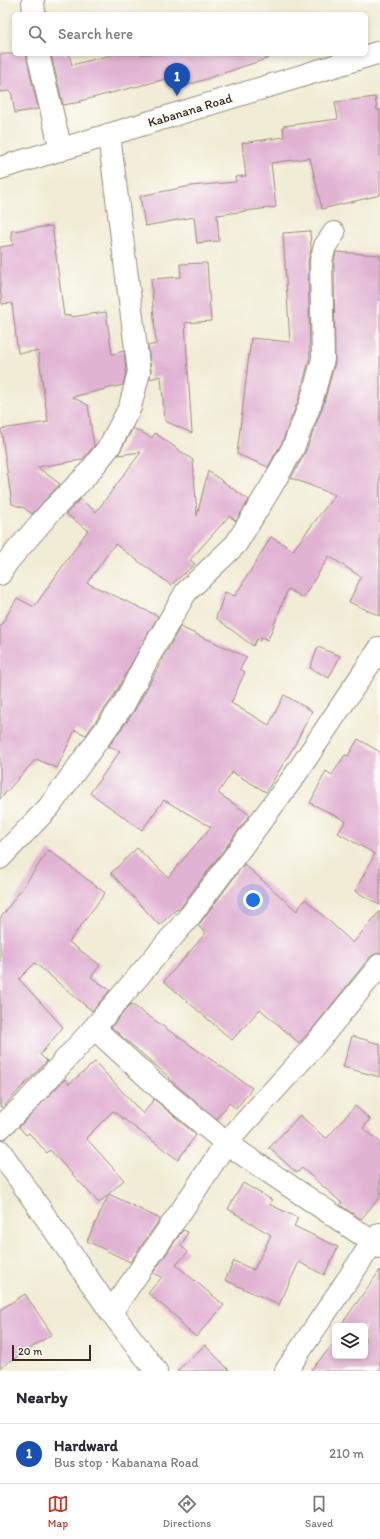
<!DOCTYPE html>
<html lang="en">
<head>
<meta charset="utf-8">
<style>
	:root { --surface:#fff; --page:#f7f7f7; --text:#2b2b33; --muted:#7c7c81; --line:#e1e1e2; --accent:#c8321e }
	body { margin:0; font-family:Itim,sans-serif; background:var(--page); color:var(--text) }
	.controls { position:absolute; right:12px; bottom:12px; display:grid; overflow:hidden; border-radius:6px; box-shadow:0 2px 6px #0003 }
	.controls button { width:36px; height:36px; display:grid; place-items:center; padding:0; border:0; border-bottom:1px solid var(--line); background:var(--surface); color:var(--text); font:20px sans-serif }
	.scale { position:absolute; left:12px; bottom:10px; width:79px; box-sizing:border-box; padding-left:4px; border:2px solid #3b2a1e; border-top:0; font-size:11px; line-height:14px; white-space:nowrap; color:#3b2a1e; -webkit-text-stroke:3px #fdfcf7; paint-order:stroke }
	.you { position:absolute; left:253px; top:900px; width:14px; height:14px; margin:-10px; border:3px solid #fff; border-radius:50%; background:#1a73e8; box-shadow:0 0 0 6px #1a73e833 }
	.badge { display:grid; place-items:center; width:26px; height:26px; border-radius:50%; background:var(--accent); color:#fff; font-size:13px; font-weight:700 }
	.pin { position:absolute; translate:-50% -33px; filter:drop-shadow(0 1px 2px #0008) }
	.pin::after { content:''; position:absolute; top:21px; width:14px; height:12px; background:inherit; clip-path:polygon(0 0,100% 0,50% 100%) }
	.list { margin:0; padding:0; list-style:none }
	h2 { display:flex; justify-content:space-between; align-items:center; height:52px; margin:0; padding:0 16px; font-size:17px }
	h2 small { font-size:13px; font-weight:400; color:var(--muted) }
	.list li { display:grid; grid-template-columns:26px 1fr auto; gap:12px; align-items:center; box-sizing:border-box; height:60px; padding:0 16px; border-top:1px solid var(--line) }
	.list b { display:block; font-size:15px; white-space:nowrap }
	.list p { margin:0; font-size:13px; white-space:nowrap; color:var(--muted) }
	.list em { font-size:13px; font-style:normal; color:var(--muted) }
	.icon { flex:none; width:22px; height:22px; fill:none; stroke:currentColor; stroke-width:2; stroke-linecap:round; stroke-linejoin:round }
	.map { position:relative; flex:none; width:380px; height:1371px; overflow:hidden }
	.search { position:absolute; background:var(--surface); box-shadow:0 2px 6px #0003; left:12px; right:12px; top:12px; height:44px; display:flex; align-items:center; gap:10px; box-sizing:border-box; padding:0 14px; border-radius:6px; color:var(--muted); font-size:15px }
	.sheet { height:112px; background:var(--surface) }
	nav { display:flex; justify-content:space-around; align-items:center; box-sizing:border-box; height:56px; border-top:1px solid var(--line); background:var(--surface); font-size:11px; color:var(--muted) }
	nav a { display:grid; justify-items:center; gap:2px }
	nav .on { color:var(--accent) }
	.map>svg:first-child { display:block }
	.building { fill:#e1b3d3 }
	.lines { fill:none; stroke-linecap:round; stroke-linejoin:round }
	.minor-casing { stroke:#968b7a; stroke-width:24 }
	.minor { stroke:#fff; stroke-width:22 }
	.labels { text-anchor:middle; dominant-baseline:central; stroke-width:4; stroke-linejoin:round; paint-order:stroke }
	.street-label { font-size:13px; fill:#3b2a1e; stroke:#fdfcf7 }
</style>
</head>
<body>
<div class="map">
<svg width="380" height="1371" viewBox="0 0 380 1371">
	<rect width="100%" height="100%" fill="#fdfcf7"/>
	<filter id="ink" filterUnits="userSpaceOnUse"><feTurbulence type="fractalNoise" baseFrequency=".025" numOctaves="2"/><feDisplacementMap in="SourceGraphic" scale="8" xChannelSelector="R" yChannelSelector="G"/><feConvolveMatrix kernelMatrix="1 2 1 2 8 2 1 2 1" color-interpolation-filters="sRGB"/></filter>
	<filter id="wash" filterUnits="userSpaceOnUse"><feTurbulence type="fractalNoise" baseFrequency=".012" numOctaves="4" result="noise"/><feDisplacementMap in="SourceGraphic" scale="16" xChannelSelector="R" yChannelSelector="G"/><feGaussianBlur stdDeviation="0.9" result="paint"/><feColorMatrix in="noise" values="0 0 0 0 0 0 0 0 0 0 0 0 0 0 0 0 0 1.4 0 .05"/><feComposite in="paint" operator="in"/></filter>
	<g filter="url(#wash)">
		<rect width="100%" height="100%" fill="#f1ecd5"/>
		<g id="blocks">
			<g class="building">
				<path d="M 0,54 L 26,54 L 38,109 L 15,113 L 11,91 L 0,92 Z"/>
				<path d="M 51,54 L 69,54 L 72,65 L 115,54 L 268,54 L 269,58 L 185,86 L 182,75 L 80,101 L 81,102 L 63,105 Z"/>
				<path d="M 375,97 L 377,110 L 380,110 L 380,195 L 322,209 L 310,158 L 271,163 L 276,207 L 217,215 L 219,241 L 197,243 L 194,217 L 145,226 L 140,196 L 191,186 L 236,182 L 235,177 L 246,176 L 242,143 L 284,137 L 283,126 L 338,119 L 335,102 Z"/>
				<path d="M 52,226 L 64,316 L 71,315 L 71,317 L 106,312 L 112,354 L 124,351 L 126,371 L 123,385 L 72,397 L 88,405 L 94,446 L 82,460 L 37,467 L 60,484 L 32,514 L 24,508 L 12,504 L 1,429 L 48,422 L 38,351 L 18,353 L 12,303 L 2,304 L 0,288 L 0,247 L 13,245 L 11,231 Z"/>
				<path d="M 310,231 L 311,249 L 308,261 L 310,357 L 299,398 L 282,443 L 268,467 L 237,454 L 251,338 L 290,342 L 283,233 Z"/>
				<path d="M 336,252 L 380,255 L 380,616 L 349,602 L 361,577 L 329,556 L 303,598 L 288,589 L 268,640 L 261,637 L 260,641 L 257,639 L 253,646 L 216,618 L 225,592 L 235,596 L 271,537 L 293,550 L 335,495 L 291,478 L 305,453 L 323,406 L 335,362 L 334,263 Z"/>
				<path d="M 207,263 L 211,321 L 185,323 L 192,433 L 165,421 L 161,376 L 150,379 L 151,370 L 148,346 L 156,344 L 151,279 L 181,277 L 180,264 Z"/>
				<path d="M 133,428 L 152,438 L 155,433 L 193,460 L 197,516 L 208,471 L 249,500 L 236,521 L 229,516 L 190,560 L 195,564 L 171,585 L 115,544 L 87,583 L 158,616 L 113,697 L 86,735 L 75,730 L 57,768 L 36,759 L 0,799 L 0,627 L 17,598 L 34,607 L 88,530 L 66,514 L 80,499 L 96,512 L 141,452 L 118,455 Z"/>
				<path d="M 180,627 L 247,657 L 240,669 L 245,672 L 231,703 L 269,725 L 284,695 L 312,711 L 293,748 L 266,792 L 232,772 L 218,793 L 250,815 L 180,908 L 178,910 L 177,909 L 159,925 L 111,873 L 137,848 L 168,877 L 211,827 L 164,800 L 142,830 L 90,793 L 120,751 L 109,746 L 135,710 Z"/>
				<path d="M 318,647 L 340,656 L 329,678 L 310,668 Z"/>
				<path d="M 358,739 L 380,752 L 380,905 L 355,891 L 375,854 L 338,833 L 346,821 L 310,803 L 326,771 L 332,775 L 345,755 L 348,756 Z"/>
				<path d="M 49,850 L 105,893 L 69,942 L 100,965 L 91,977 L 110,990 L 92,1011 L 35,963 L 19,979 L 63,1027 L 40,1055 L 47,1061 L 2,1108 L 0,1105 L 0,919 Z"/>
				<path d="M 244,864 L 297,911 L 305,899 L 353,943 L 380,911 L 380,953 L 375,954 L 370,957 L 314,1027 L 299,1043 L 260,1009 L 232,1040 L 164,981 L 206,933 L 198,926 Z"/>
				<path d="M 131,1004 L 252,1088 L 236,1109 L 229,1103 L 217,1119 L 169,1079 L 170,1078 L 111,1027 Z"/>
				<path d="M 352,1036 L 380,1044 L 380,1077 L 343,1067 Z"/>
				<path d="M 95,1062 L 143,1114 L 154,1099 L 196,1135 L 178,1160 L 113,1111 L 86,1138 L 124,1180 L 99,1203 L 50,1150 L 47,1153 L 29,1133 L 26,1135 L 19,1127 L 65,1079 L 69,1084 Z"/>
				<path d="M 355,1106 L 370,1119 L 363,1128 L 380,1142 L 380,1197 L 361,1219 L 340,1205 L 342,1203 L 302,1168 L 297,1173 L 269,1148 L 300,1115 L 324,1137 L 325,1137 L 327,1138 Z"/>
				<path d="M 243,1183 L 272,1200 L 269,1204 L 298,1218 L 294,1226 L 338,1247 L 324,1275 L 299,1262 L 279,1305 L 225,1280 L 234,1261 L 254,1270 L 271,1235 L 228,1209 Z"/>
				<path d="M 109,1194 L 160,1219 L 130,1262 L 87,1241 Z"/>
				<path d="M 183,1230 L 188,1232 L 181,1246 L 188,1252 L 176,1265 L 224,1305 L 196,1337 L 179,1323 L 181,1321 L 148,1293 L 162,1277 L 153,1273 Z"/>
				<path d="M 380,1270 L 380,1371 L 310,1371 L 335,1342 L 335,1356 L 365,1356 L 365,1326 L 341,1325 Z"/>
				<path d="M 25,1294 L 52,1334 L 0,1368 L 0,1310 Z"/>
				<path d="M 205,1345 L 230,1371 L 177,1371 Z"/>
			</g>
		</g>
	</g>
	<g filter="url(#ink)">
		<use href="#blocks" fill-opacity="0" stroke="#968b7a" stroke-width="1"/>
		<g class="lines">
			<defs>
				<g id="minor">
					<path d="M 33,0 L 34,14"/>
					<path d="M 38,54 L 61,150"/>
					<path d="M 0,168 L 380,52"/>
					<path d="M 0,574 L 7,562 L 52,510 L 86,476 L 109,447 L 130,407 L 139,372 L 109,135"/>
					<path d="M 0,858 L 49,807 L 124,704 L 149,656 L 186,592 L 236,544 L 271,487 L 293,448 L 311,402 L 323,359 L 321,261 L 325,246 L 334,233"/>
					<path d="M 94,1028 L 156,1085 L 226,1143 L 380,1247"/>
					<path d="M 0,1128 L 26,1103 L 94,1028 L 190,916 L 293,778 L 380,648"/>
					<path d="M 0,1151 L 111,1312 L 156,1371"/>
					<path d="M 111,1312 L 188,1201 L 226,1143 L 314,1046 L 380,965"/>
					<path d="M 286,1371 L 373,1242 L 380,1234"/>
				</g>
			</defs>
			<use href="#minor" class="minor-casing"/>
			<use href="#minor" class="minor"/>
		</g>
	</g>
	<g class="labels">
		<g class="street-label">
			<text transform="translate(190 110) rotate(-17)">Kabanana Road</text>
		</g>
	</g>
</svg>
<div class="controls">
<button><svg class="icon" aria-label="layers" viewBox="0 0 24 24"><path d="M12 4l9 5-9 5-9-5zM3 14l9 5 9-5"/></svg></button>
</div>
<div class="scale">20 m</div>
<div class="you"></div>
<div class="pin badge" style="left:177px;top:96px;background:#1a4fb4">1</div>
<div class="search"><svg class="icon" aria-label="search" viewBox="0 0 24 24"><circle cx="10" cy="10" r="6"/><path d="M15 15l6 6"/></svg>Search here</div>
</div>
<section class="sheet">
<h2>Nearby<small></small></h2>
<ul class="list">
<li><span class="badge" style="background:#1a4fb4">1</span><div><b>Hardward</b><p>Bus stop · Kabanana Road</p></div><em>210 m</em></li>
</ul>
</section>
<nav>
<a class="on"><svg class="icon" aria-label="map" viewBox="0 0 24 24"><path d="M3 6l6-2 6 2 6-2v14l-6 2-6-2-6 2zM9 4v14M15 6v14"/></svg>Map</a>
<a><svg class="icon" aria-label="directions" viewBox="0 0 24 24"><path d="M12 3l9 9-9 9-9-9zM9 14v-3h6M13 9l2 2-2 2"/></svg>Directions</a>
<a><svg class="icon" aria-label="saved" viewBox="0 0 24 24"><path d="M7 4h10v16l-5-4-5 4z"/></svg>Saved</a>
</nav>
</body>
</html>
